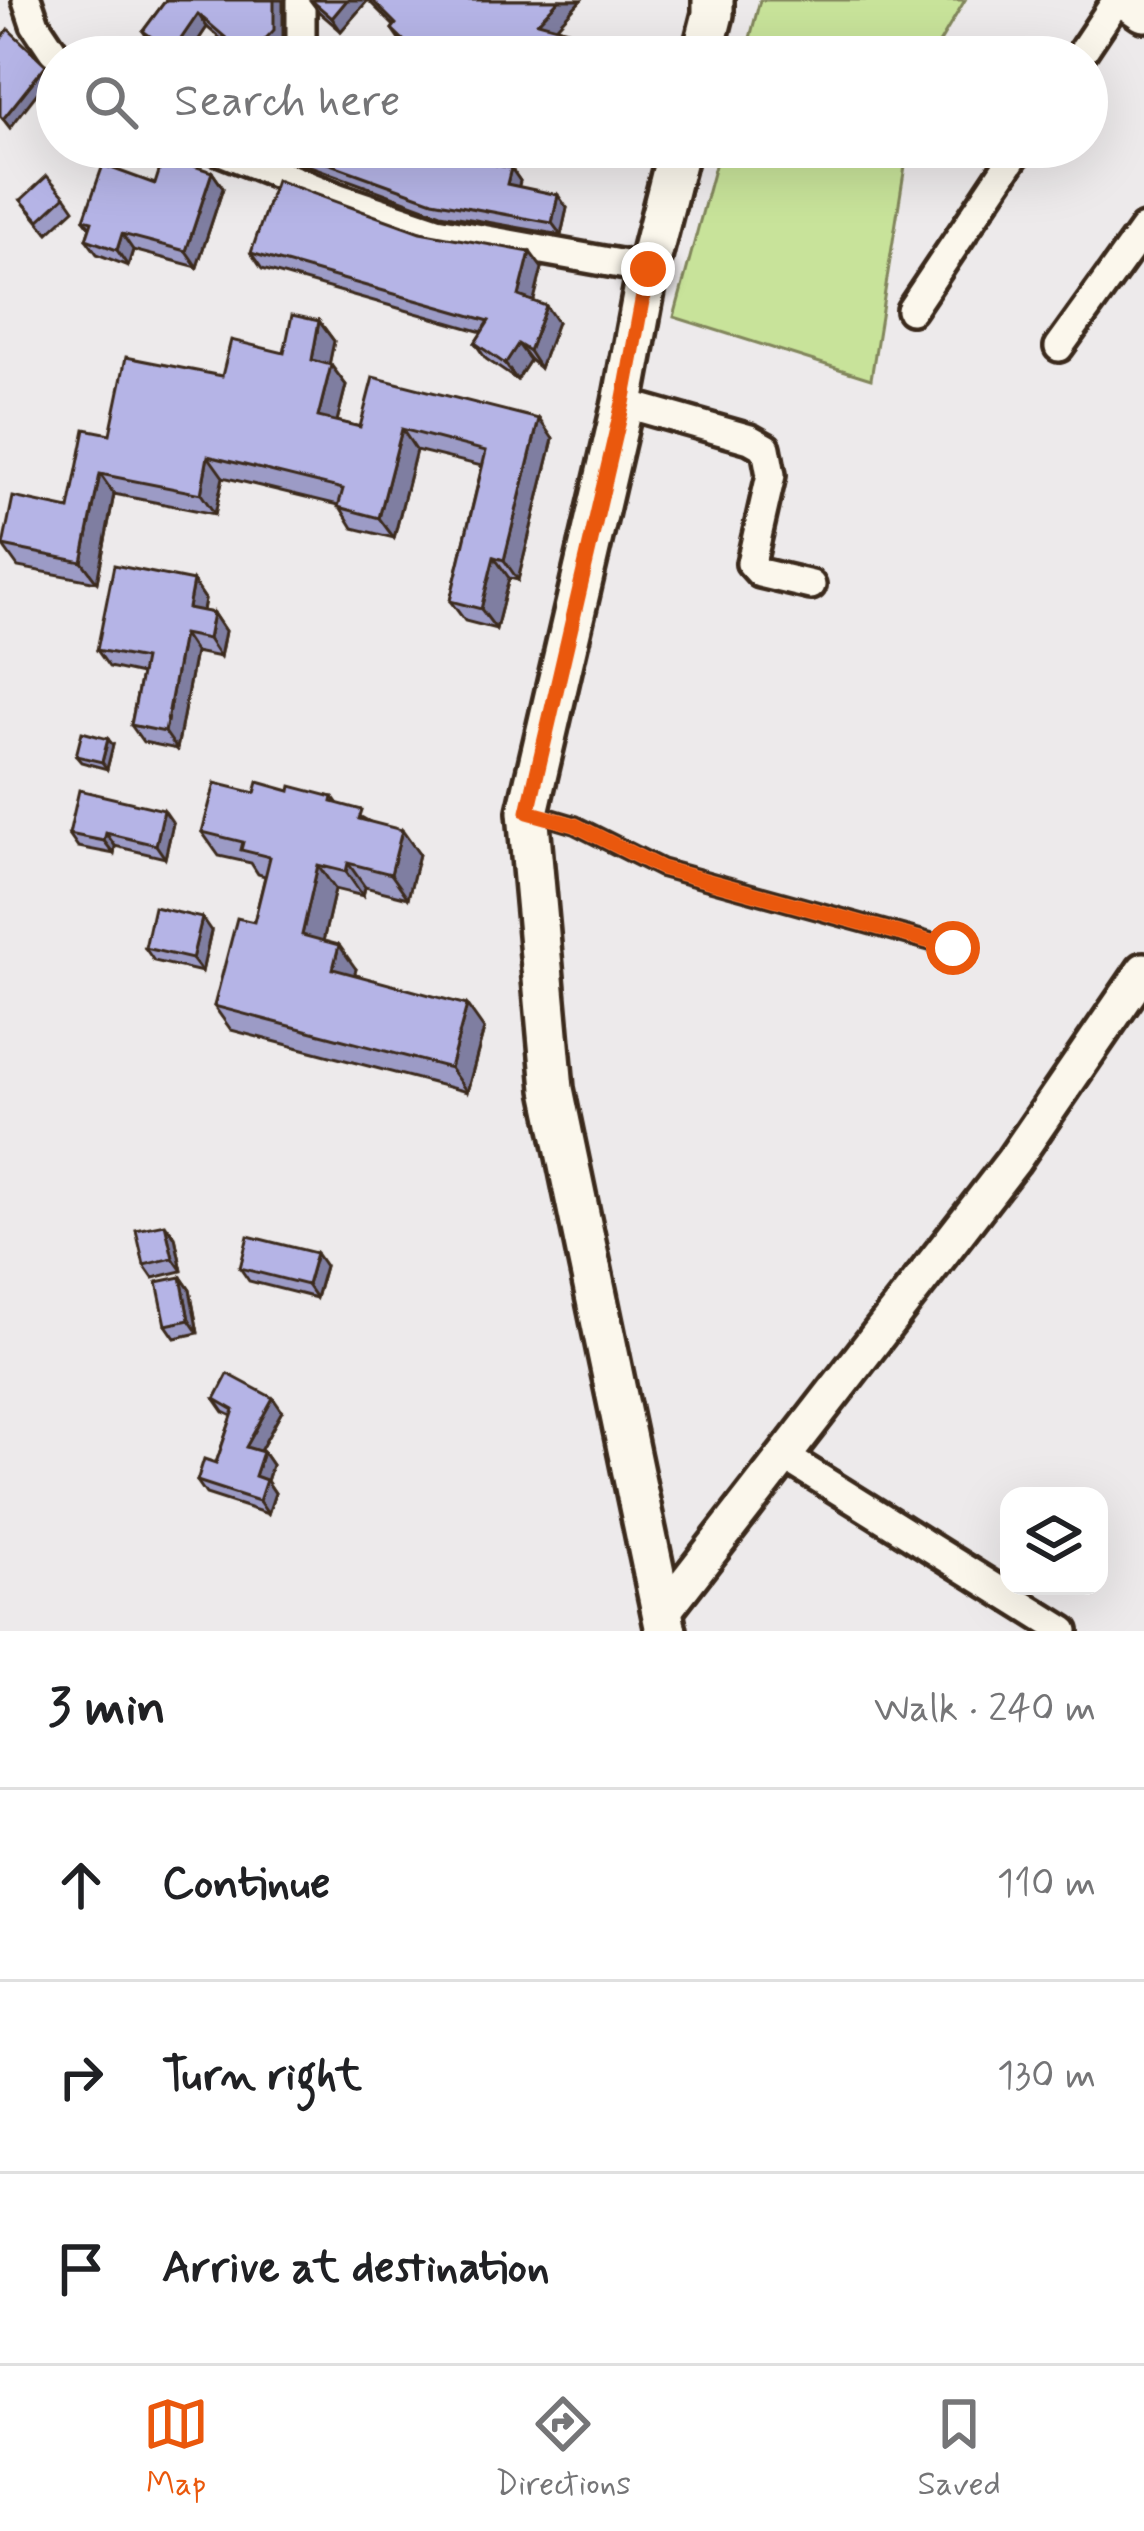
<!DOCTYPE html>
<html lang="en">
<head>
<meta charset="utf-8">
<style>
	:root { --surface:#fff; --page:#f6f6f6; --text:#202124; --muted:#757577; --line:#e0e0e0; --accent:#ea580c }
	body { margin:0; font-family:Mynerve,sans-serif; background:var(--page); color:var(--text) }
	.controls { position:absolute; right:36px; bottom:36px; display:grid; overflow:hidden; border-radius:24px; box-shadow:0 12px 48px #0002 }
	.controls button { width:108px; height:108px; display:grid; place-items:center; padding:0; border:0; border-bottom:3px solid var(--line); background:var(--surface); color:var(--text); font:60px sans-serif }
	.stop { position:absolute; width:36px; height:36px; margin:-27px; border:9px solid #ea580c; border-radius:50%; background:#fff }
	.stop.end { background:#ea580c; border-color:#fff; box-shadow:0 3px 12px #0008 }
	.list { margin:0; padding:0; list-style:none }
	h2 { display:flex; justify-content:space-between; align-items:center; height:156px; margin:0; padding:0 48px; font-size:51px }
	h2 small { font-size:39px; font-weight:400; color:var(--muted) }
	.list li { display:grid; grid-template-columns:78px 1fr auto; gap:36px; align-items:center; box-sizing:border-box; height:192px; padding:0 48px; border-top:3px solid var(--line) }
	.list b { display:block; font-size:45px; white-space:nowrap }
	.list em { font-size:39px; font-style:normal; color:var(--muted) }
	.icon { flex:none; width:66px; height:66px; fill:none; stroke:currentColor; stroke-width:2; stroke-linecap:round; stroke-linejoin:round }
	.map { position:relative; flex:none; width:1144px; height:1631px; overflow:hidden }
	.search { position:absolute; background:var(--surface); box-shadow:0 12px 48px #0002; left:36px; right:36px; top:36px; height:132px; display:flex; align-items:center; gap:30px; box-sizing:border-box; padding:0 42px; border-radius:66px; color:var(--muted); font-size:45px }
	.sheet { height:732px; background:var(--surface) }
	nav { display:flex; justify-content:space-around; align-items:center; box-sizing:border-box; height:168px; border-top:3px solid var(--line); background:var(--surface); font-size:33px; color:var(--muted) }
	nav a { display:grid; justify-items:center; gap:6px }
	nav .on { color:var(--accent) }
	.map>svg:first-child { display:block }
	.green { fill:#c8e39a; stroke:#82865c; stroke-width:3 }
	.lines { fill:none; stroke-linecap:round; stroke-linejoin:round }
	.service-casing { stroke:#3b2a1e; stroke-width:22 }
	.minor-casing { stroke:#3b2a1e; stroke-width:36 }
	.tertiary-casing { stroke:#3b2a1e; stroke-width:42 }
	.secondary-casing { stroke:#3b2a1e; stroke-width:48 }
	.service { stroke:#fbf7ec; stroke-width:14 }
	.minor { stroke:#fbf7ec; stroke-width:27 }
	.tertiary { stroke:#fbf7ec; stroke-width:33 }
	.secondary { stroke:#fbf7ec; stroke-width:39 }
	.wall { fill:#9c9bc6; stroke:#3b2a1e; stroke-width:3 }
	.shaded-wall { fill:#7f7ea1; stroke:#3b2a1e; stroke-width:3 }
	.building { fill:#b5b4e6; stroke:#3b2a1e; stroke-width:3 }
	.route { stroke:#ea580c; stroke-width:15 }
</style>
</head>
<body>
<div class="map">
<svg width="1144" height="1631" viewBox="0 0 1144 1631">
	<rect width="100%" height="100%" fill="#edeaeb"/>
	<filter id="ink" filterUnits="userSpaceOnUse"><feTurbulence type="fractalNoise" baseFrequency=".00833" numOctaves="2"/><feDisplacementMap in="SourceGraphic" scale="24" xChannelSelector="R" yChannelSelector="G"/><feConvolveMatrix kernelMatrix="1 2 1 2 8 2 1 2 1" color-interpolation-filters="sRGB"/></filter>
	<g filter="url(#ink)">
		<g class="green">
			<path d="M 760,0 L 965,0 L 931,57 L 745,57 Z"/>
			<path d="M 720,147 L 908,147 L 871,379 L 674,317 Z"/>
		</g>
		<g class="lines">
			<defs>
				<path id="service" d="M 531,812 L 575,825 L 661,868 L 953,948"/>
				<g id="minor">
					<path d="M 27,0 L 35,24 L 57,57"/>
					<path d="M 301,0 L 301,57"/>
					<path d="M 1079,57 L 1117,0"/>
					<path d="M 211,147 L 339,198 L 437,231 L 648,269"/>
					<path d="M 911,310 L 1020,147"/>
					<path d="M 1059,347 L 1144,229"/>
					<path d="M 623,403 L 750,439 L 766,448 L 771,475 L 751,563 L 760,573 L 811,585"/>
					<path d="M 787,1458 L 1064,1631"/>
				</g>
				<path id="tertiary" d="M 661,1615 L 1013,1161 L 1144,970"/>
				<g id="secondary">
					<path d="M 1128,0 L 1144,11"/>
					<path d="M 702,57 L 713,14 L 713,0"/>
					<path d="M 666,1631 L 553,1089 L 528,812 L 623,403 L 648,269 L 679,147"/>
				</g>
			</defs>
			<use href="#service" class="service-casing"/>
			<use href="#minor" class="minor-casing"/>
			<use href="#tertiary" class="tertiary-casing"/>
			<use href="#secondary" class="secondary-casing"/>
			<use href="#service" class="service"/>
			<use href="#minor" class="minor"/>
			<use href="#tertiary" class="tertiary"/>
			<use href="#secondary" class="secondary"/>
		</g>
		<g class="wall">
			<path d="M 166,0 L 283,0 L 283,43 L 270,57 L 242,57 L 207,27 L 187,57 L 170,57 L 152,45 L 143,31 Z"/>
			<path d="M 310,0 L 368,0 L 341,31 L 319,12 Z"/>
			<path d="M 368,0 L 581,0 L 556,27 L 593,47 L 590,57 L 417,57 L 401,42 L 392,29 L 394,26 Z"/>
			<path d="M 274,147 L 484,147 L 480,162 L 511,168 L 520,181 L 518,187 L 567,208 L 561,235 L 441,214 L 280,155 Z"/>
			<path d="M 212,172 L 223,188 L 197,267 L 133,250 L 128,266 L 97,254 L 86,239 L 90,227 L 84,219 L 155,184 Z"/>
			<path d="M 65,196 L 74,209 L 48,233 L 21,200 Z"/>
			<path d="M 420,232 L 542,268 L 533,301 L 557,322 L 540,368 L 530,360 L 517,380 L 486,359 L 475,343 L 482,332 L 262,269 L 251,253 Z"/>
			<path d="M 319,321 L 334,341 L 329,364 L 346,385 L 337,421 L 360,427 L 553,439 L 518,580 L 509,578 L 496,629 L 465,621 L 450,601 L 482,466 L 416,450 L 394,538 L 353,528 L 339,505 L 223,477 L 215,514 L 114,494 L 97,582 L 18,567 L 3,546 L 69,509 L 110,434 L 222,376 L 284,353 Z"/>
			<path d="M 193,581 L 205,599 L 203,611 L 213,613 L 225,631 L 220,657 L 195,652 L 177,749 L 143,742 L 131,725 L 141,674 L 109,667 L 97,650 Z"/>
			<path d="M 113,745 L 107,769 L 81,762 L 76,756 Z"/>
			<path d="M 290,791 L 333,797 L 338,804 L 370,822 L 419,854 L 408,898 L 365,887 L 363,896 L 335,889 L 323,941 L 356,969 L 354,974 L 484,1029 L 467,1092 L 231,1030 L 214,1006 L 254,922 L 265,876 L 258,874 L 251,863 L 219,856 L 202,832 L 255,793 Z"/>
			<path d="M 173,823 L 165,858 L 115,846 L 114,854 L 78,847 L 69,834 Z"/>
			<path d="M 211,931 L 202,972 L 154,961 L 145,948 Z"/>
			<path d="M 175,1237 L 182,1271 L 153,1278 L 144,1265 Z"/>
			<path d="M 325,1266 L 316,1298 L 249,1281 L 240,1268 Z"/>
			<path d="M 181,1277 L 190,1290 L 198,1333 L 175,1338 L 166,1325 Z"/>
			<path d="M 215,1399 L 282,1411 L 260,1451 L 263,1452 L 272,1465 L 267,1481 L 275,1493 L 268,1514 L 206,1494 L 197,1481 L 216,1463 L 232,1416 L 224,1412 Z"/>
		</g>
		<g class="shaded-wall">
			<path d="M 274,0 L 283,0 L 283,43 L 270,57 L 248,57 Z"/>
			<path d="M 347,0 L 368,0 L 341,31 L 332,18 Z"/>
			<path d="M 559,0 L 581,0 L 548,36 L 538,22 Z"/>
			<path d="M 198,14 L 207,27 L 187,57 L 176,57 L 172,52 Z"/>
			<path d="M 583,34 L 593,47 L 590,57 L 577,57 Z"/>
			<path d="M 496,46 L 504,57 L 486,57 Z"/>
			<path d="M 46,65 L 52,74 L 10,128 L 3,119 Z"/>
			<path d="M 472,147 L 484,147 L 477,171 L 469,159 Z"/>
			<path d="M 511,168 L 520,181 L 516,197 L 507,184 Z"/>
			<path d="M 212,172 L 223,188 L 197,267 L 186,251 Z"/>
			<path d="M 558,195 L 567,208 L 561,235 L 552,223 Z"/>
			<path d="M 122,234 L 133,250 L 128,266 L 117,250 Z"/>
			<path d="M 530,252 L 542,268 L 531,312 L 519,296 Z"/>
			<path d="M 546,306 L 557,322 L 540,368 L 529,351 Z"/>
			<path d="M 319,321 L 334,341 L 326,380 L 312,360 Z"/>
			<path d="M 518,344 L 530,360 L 517,380 L 505,364 Z"/>
			<path d="M 331,365 L 346,385 L 333,437 L 318,417 Z"/>
			<path d="M 539,419 L 553,439 L 518,580 L 504,560 Z"/>
			<path d="M 402,429 L 416,450 L 394,538 L 379,518 Z"/>
			<path d="M 208,456 L 223,477 L 215,514 L 201,494 Z"/>
			<path d="M 100,474 L 114,494 L 97,582 L 82,562 Z"/>
			<path d="M 494,557 L 509,578 L 496,629 L 481,609 Z"/>
			<path d="M 193,581 L 205,599 L 200,625 L 188,608 Z"/>
			<path d="M 213,613 L 225,631 L 220,657 L 208,639 Z"/>
			<path d="M 183,634 L 195,652 L 177,749 L 165,732 Z"/>
			<path d="M 108,739 L 113,745 L 107,769 L 102,762 Z"/>
			<path d="M 164,810 L 173,823 L 165,858 L 156,845 Z"/>
			<path d="M 402,830 L 419,854 L 408,898 L 391,874 Z"/>
			<path d="M 106,833 L 115,846 L 114,854 L 104,841 Z"/>
			<path d="M 348,863 L 365,887 L 363,896 L 346,872 Z"/>
			<path d="M 318,865 L 335,889 L 319,959 L 302,935 Z"/>
			<path d="M 202,918 L 211,931 L 202,972 L 192,959 Z"/>
			<path d="M 339,945 L 356,969 L 350,993 L 333,969 Z"/>
			<path d="M 467,1005 L 484,1029 L 467,1092 L 450,1068 Z"/>
			<path d="M 165,1224 L 175,1237 L 182,1271 L 173,1258 Z"/>
			<path d="M 316,1253 L 325,1266 L 316,1298 L 307,1285 Z"/>
			<path d="M 181,1277 L 190,1290 L 198,1333 L 189,1320 Z"/>
			<path d="M 273,1398 L 282,1411 L 255,1460 L 246,1447 Z"/>
			<path d="M 263,1452 L 272,1465 L 267,1481 L 275,1493 L 268,1514 L 259,1501 L 255,1476 Z"/>
		</g>
		<g class="building">
			<path d="M 166,0 L 274,0 L 274,30 L 248,57 L 198,14 L 172,52 L 143,31 Z"/>
			<path d="M 311,0 L 347,0 L 332,18 Z"/>
			<path d="M 372,0 L 559,0 L 538,22 L 583,34 L 577,57 L 507,57 L 496,46 L 486,57 L 421,57 L 392,29 L 396,24 Z"/>
			<path d="M 8,29 L 46,65 L 3,119 L 0,116 L 0,41 Z"/>
			<path d="M 336,41 L 357,49 L 354,57 L 330,57 Z"/>
			<path d="M 283,147 L 472,147 L 469,159 L 511,168 L 507,184 L 558,195 L 552,223 L 433,201 Z"/>
			<path d="M 164,156 L 212,172 L 186,251 L 122,234 L 117,250 L 86,239 L 92,221 L 84,219 L 103,165 L 155,184 Z"/>
			<path d="M 47,176 L 65,196 L 39,220 L 21,200 Z"/>
			<path d="M 276,180 L 420,232 L 530,252 L 519,296 L 546,306 L 529,351 L 518,344 L 505,364 L 475,343 L 489,321 L 251,253 Z"/>
			<path d="M 292,315 L 319,321 L 312,360 L 331,365 L 318,417 L 360,427 L 373,377 L 539,419 L 504,560 L 494,557 L 481,609 L 450,601 L 486,451 L 402,429 L 379,518 L 338,507 L 343,489 L 208,456 L 201,494 L 100,474 L 82,562 L 3,546 L 13,497 L 69,509 L 85,429 L 110,434 L 126,357 L 222,376 L 231,340 L 284,353 Z"/>
			<path d="M 114,565 L 193,581 L 188,608 L 213,613 L 208,639 L 183,634 L 165,732 L 131,725 L 144,659 L 97,650 Z"/>
			<path d="M 82,732 L 108,739 L 102,762 L 76,756 Z"/>
			<path d="M 258,782 L 290,791 L 291,786 L 333,797 L 332,802 L 362,810 L 359,819 L 402,830 L 391,874 L 348,863 L 346,872 L 318,865 L 302,935 L 339,945 L 333,969 L 467,1005 L 450,1068 L 214,1006 L 237,918 L 254,922 L 270,857 L 241,850 L 243,842 L 202,832 L 215,783 L 255,793 Z"/>
			<path d="M 79,790 L 164,810 L 156,845 L 106,833 L 104,841 L 69,834 Z"/>
			<path d="M 154,907 L 202,918 L 192,959 L 145,948 Z"/>
			<path d="M 165,1224 L 173,1258 L 144,1265 L 136,1230 Z"/>
			<path d="M 248,1236 L 316,1253 L 307,1285 L 240,1268 Z"/>
			<path d="M 181,1277 L 189,1320 L 166,1325 L 157,1282 Z"/>
			<path d="M 228,1374 L 273,1398 L 246,1447 L 263,1452 L 255,1476 L 266,1480 L 259,1501 L 197,1481 L 204,1459 L 216,1463 L 234,1410 L 215,1399 Z"/>
		</g>
	</g>
	<g class="lines" filter="url(#ink)">
		<path class="route" d="M 648,269 L 623,403 L 528,812 L 575,825 L 661,868 L 953,948"/>
	</g>
</svg>
<div class="controls">
<button><svg class="icon" aria-label="layers" viewBox="0 0 24 24"><path d="M12 4l9 5-9 5-9-5zM3 14l9 5 9-5"/></svg></button>
</div>
<div class="stop" style="left:953px;top:948px"></div>
<div class="stop end" style="left:648px;top:269px"></div>
<div class="search"><svg class="icon" aria-label="search" viewBox="0 0 24 24"><circle cx="10" cy="10" r="6"/><path d="M15 15l6 6"/></svg>Search here</div>
</div>
<section class="sheet">
<h2>3 min<small>Walk · 240 m</small></h2>
<ul class="list">
<li><svg class="icon" aria-label="ahead" viewBox="0 0 24 24"><path d="M12 20V5M6 11l6-6 6 6"/></svg><div><b>Continue</b></div><em>110 m</em></li>
<li><svg class="icon" aria-label="right" viewBox="0 0 24 24"><path d="M7 20v-9h11M14 6l5 5-5 5"/></svg><div><b>Turn right</b></div><em>130 m</em></li>
<li><svg class="icon" aria-label="arrive" viewBox="0 0 24 24"><path d="M6 21V4h12l-3 4 3 4H6"/></svg><div><b>Arrive at destination</b></div></li>
</ul>
</section>
<nav>
<a class="on"><svg class="icon" aria-label="map" viewBox="0 0 24 24"><path d="M3 6l6-2 6 2 6-2v14l-6 2-6-2-6 2zM9 4v14M15 6v14"/></svg>Map</a>
<a><svg class="icon" aria-label="directions" viewBox="0 0 24 24"><path d="M12 3l9 9-9 9-9-9zM9 14v-3h6M13 9l2 2-2 2"/></svg>Directions</a>
<a><svg class="icon" aria-label="saved" viewBox="0 0 24 24"><path d="M7 4h10v16l-5-4-5 4z"/></svg>Saved</a>
</nav>
</body>
</html>
